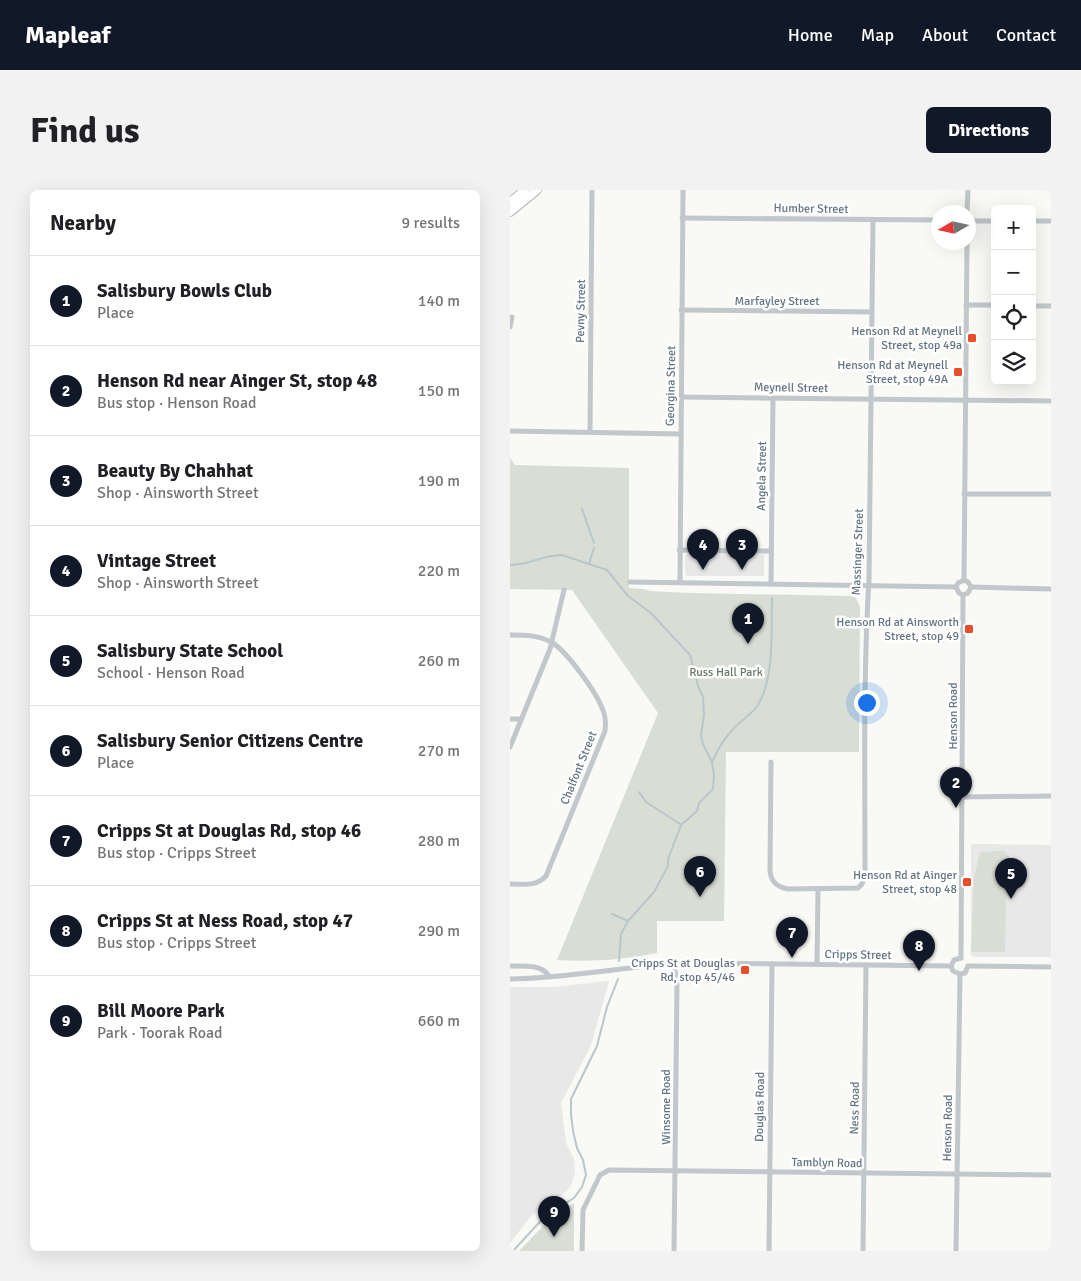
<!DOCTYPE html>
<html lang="en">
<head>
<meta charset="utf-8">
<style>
	:root { --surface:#fff; --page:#f2f2f2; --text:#202124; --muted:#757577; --line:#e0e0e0; --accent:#111827 }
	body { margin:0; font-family:Signika,sans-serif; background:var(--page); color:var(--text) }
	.controls { position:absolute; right:15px; top:15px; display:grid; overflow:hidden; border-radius:8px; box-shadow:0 5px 20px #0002 }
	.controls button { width:45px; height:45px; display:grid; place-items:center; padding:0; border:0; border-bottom:1px solid var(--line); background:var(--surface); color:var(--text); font:25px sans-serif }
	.compass { position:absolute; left:421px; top:15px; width:45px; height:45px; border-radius:50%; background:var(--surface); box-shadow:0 5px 20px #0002; rotate:261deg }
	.you { position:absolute; left:356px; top:512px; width:18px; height:18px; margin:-12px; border:4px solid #fff; border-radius:50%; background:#1a73e8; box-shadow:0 0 0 8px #1a73e833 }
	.badge { display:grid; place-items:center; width:32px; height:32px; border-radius:50%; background:var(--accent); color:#fff; font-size:16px; font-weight:700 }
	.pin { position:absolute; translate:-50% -41px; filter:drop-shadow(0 1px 2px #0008) }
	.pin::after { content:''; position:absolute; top:26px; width:18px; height:15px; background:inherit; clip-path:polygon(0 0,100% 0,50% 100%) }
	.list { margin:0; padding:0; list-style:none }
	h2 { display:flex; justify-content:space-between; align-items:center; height:65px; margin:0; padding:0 20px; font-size:21px }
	h2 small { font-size:16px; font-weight:400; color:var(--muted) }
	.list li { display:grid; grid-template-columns:32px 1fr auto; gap:15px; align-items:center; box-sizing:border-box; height:90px; padding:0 20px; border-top:1px solid var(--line) }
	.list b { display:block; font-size:19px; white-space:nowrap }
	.list p { margin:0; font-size:16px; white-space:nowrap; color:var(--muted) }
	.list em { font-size:16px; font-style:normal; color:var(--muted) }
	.icon { flex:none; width:28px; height:28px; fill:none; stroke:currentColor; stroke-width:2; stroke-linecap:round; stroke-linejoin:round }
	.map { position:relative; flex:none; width:541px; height:1061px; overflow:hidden; border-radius:8px }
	header { display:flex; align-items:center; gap:30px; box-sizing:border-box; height:70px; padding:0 25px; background:var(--accent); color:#fff }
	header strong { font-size:24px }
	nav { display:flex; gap:28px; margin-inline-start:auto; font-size:18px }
	.intro { display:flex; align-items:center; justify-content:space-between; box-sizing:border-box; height:120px; padding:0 30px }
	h1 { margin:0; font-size:35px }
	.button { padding:12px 22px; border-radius:8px; background:var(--accent); color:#fff; font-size:18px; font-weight:700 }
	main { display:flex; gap:30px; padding:0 30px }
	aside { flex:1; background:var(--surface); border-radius:8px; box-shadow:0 5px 20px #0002 }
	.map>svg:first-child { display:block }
	.built { fill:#e7e8e7 }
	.green { fill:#d9ded5 }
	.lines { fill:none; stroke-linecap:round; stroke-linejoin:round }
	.stream { stroke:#b9c6ca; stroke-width:2 }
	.secondary-casing { stroke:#b4bbbf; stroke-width:10 }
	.minor { stroke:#c2c7cb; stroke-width:5 }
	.secondary { stroke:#fff; stroke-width:8 }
	.poi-dot { fill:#e64f29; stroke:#fff; stroke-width:2 }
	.labels { text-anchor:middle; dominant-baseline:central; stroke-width:5; stroke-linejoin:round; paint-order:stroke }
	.street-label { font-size:12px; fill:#637582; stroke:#fff }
	.poi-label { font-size:12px; fill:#637582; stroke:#fff; text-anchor:end }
	.park-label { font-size:12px; fill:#677a62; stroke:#fff }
</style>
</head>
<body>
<header>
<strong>Mapleaf</strong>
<nav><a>Home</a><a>Map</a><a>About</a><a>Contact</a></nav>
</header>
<div class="intro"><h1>Find us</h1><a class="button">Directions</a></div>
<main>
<aside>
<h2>Nearby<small>9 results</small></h2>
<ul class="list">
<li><span class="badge">1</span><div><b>Salisbury Bowls Club</b><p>Place</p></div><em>140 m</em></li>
<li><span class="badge">2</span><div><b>Henson Rd near Ainger St, stop 48</b><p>Bus stop · Henson Road</p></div><em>150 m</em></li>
<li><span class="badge">3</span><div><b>Beauty By Chahhat</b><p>Shop · Ainsworth Street</p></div><em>190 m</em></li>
<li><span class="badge">4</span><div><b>Vintage Street</b><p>Shop · Ainsworth Street</p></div><em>220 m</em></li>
<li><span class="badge">5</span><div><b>Salisbury State School</b><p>School · Henson Road</p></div><em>260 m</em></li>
<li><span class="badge">6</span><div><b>Salisbury Senior Citizens Centre</b><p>Place</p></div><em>270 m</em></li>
<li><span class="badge">7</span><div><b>Cripps St at Douglas Rd, stop 46</b><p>Bus stop · Cripps Street</p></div><em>280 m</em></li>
<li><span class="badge">8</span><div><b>Cripps St at Ness Road, stop 47</b><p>Bus stop · Cripps Street</p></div><em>290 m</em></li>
<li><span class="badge">9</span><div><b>Bill Moore Park</b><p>Park · Toorak Road</p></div><em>660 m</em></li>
</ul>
</aside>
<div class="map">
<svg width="541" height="1061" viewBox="0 0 541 1061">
	<rect width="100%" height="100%" fill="#f9f9f6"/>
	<g class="built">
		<path d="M 180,362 L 254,364 L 254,386 L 177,386 L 175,383 L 175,366 Z"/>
		<path d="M 461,654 L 541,655 L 541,767 L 464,767 L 461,765 Z"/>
		<path d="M 99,791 L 81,855 L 51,913 L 56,953 L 64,969 L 65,982 L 61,996 L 53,1004 L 21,1026 L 0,1053 L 0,797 L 45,797 Z"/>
	</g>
	<g class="green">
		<path d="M 0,268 L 5,275 L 119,278 L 119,398 L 133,399 L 140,401 L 179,403 L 340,406 L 345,407 L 350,416 L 349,562 L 216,562 L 214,731 L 147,731 L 147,763 C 113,770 81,772 47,770 L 148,523 L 62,400 L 0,399 Z"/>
		<path d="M 494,661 L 500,668 L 500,705 L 496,706 L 495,762 L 461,762 L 464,688 L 470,662 Z"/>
		<path d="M 64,1013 L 64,1061 L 9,1061 L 37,1032 Z"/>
	</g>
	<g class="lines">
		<g class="stream">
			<path d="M 72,319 L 84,353"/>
			<path d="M 79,374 L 84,358"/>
			<path d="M 0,375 L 11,374 L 41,366 L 52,365 L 97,380 L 118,406 L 141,423 L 152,435 L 180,465 L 188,496 L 193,507 L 194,524 L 191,546 L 193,554 L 202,572 L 204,585 L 203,599 L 189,613 L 187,621 L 171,635 L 158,669 L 158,676 L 144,702 L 118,731 L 111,744 L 109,771"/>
			<path d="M 202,572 C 208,558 214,548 225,537 C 232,530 242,524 248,515 C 265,486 261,441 262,408"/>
			<path d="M 129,602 L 136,612 L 170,634"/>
			<path d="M 102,724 L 118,731"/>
			<path d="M 3,1061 L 37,1024 L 64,1008 L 72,997 L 76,985 L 73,970 L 67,958 L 63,941 L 61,924 L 61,909 L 87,856 L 97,817 L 108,789"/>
		</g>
		<defs>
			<g id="secondary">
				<path d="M 0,12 L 15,0"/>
				<path d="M 0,22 L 27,0"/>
			</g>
		</defs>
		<use href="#secondary" class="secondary-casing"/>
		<g class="minor">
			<path d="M 457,22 L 458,0"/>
			<path d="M 172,28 L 428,30"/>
			<path d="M 458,31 L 485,31"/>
			<path d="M 522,31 L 541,31"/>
			<path d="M 456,115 L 485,115"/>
			<path d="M 522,116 L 541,116"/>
			<path d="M 171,120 L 362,122"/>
			<path d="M 0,137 L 2,127"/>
			<path d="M 171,207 L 541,211"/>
			<path d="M 0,241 L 170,244"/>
			<path d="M 80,242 L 82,0"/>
			<path d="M 454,304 L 541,304"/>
			<path d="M 169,360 L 261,361"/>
			<path d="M 454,390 L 457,52"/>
			<path d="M 120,392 L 446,397"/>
			<path d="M 170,393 L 173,0"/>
			<path d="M 261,394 L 263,208"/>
			<path d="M 461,397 L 541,399"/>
			<path d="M 453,405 L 458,403 L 461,397 L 458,392 L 454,390"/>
			<path d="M 453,405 L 449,403 L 446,397 L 448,393 L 454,390"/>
			<path d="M 0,445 C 15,445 28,445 41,452 C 56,460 86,502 92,518 C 96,526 96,533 95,541 L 36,686 C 26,697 13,694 0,694"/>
			<path d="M 0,529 L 11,529"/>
			<path d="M 0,557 L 40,459 L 54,400"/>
			<path d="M 261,572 L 260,681 C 261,692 267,697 278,699 L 348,698 L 352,694 L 355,685 C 355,586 353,487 359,389 L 363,30"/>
			<path d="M 452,607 L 541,606"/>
			<path d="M 451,768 L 453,405"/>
			<path d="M 164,774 L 167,794 L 164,1061"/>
			<path d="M 307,774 L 308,699"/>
			<path d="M 0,776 C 12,776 34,774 39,787"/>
			<path d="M 441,776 L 443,781 L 450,784 L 455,783 L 458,776"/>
			<path d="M 441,776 L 444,770 L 451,768"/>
			<path d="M 458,776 L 541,777"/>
			<path d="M 0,789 C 61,788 121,775 182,773 L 441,776"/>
			<path d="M 72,1061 L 73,1020 L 90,985 L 99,980 L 541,985"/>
			<path d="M 259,1061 L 262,774"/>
			<path d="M 353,1061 L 356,775"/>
			<path d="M 446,1061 L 450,784"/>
		</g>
		<use href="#secondary" class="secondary"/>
	</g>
	<g class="poi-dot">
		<rect x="457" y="143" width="10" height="10" rx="2.5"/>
		<rect x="443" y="177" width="10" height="10" rx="2.5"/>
		<rect x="454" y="434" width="10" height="10" rx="2.5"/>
		<rect x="452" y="687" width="10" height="10" rx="2.5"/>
		<rect x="230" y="775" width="10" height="10" rx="2.5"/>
	</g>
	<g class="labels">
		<g class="street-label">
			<text transform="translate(301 19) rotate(1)">Humber Street</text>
			<text x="267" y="111">Marfayley Street</text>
			<text transform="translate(71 121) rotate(-89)">Pevny Street</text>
			<text transform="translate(161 196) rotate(-89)">Georgina Street</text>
			<text transform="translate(281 198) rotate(1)">Meynell Street</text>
			<text transform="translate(252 286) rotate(-89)">Angela Street</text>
			<text transform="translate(348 362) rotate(-88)">Massinger Street</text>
			<text transform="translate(443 526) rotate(-90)">Henson Road</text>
			<text transform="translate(69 578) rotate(-68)">Chalfont Street</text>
			<text transform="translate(348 765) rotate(1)">Cripps Street</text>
			<text transform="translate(156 917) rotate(-90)">Winsome Road</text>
			<text transform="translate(250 917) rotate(-89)">Douglas Road</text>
			<text transform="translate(345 918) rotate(-89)">Ness Road</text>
			<text transform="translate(438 938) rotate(-89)">Henson Road</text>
			<text transform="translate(317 973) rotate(1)">Tamblyn Road</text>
		</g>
		<g class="poi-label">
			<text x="452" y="141">Henson Rd at Meynell<tspan x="452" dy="14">Street, stop 49a</tspan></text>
			<text x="438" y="175">Henson Rd at Meynell<tspan x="438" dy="14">Street, stop 49A</tspan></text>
			<text x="449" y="432">Henson Rd at Ainsworth<tspan x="449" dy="14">Street, stop 49</tspan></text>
			<text x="447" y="685">Henson Rd at Ainger<tspan x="447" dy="14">Street, stop 48</tspan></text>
			<text x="225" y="773">Cripps St at Douglas<tspan x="225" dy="14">Rd, stop 45/46</tspan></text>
		</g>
		<g class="park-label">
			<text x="216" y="482">Russ Hall Park</text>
		</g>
	</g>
</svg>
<div class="controls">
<button>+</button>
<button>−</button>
<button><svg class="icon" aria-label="locate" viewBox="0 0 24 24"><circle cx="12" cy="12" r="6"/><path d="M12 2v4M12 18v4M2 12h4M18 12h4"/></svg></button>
<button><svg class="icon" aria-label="layers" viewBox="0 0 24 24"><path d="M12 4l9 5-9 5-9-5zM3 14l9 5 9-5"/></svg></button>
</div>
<svg class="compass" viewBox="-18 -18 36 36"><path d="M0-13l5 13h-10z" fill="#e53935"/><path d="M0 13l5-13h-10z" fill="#757577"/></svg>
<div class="you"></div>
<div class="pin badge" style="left:238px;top:454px">1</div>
<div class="pin badge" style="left:446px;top:618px">2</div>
<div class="pin badge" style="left:232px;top:380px">3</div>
<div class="pin badge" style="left:193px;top:380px">4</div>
<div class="pin badge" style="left:501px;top:709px">5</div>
<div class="pin badge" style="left:190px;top:707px">6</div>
<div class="pin badge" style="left:282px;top:768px">7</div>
<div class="pin badge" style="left:409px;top:781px">8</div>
<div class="pin badge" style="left:44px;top:1047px">9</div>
</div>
</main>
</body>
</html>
